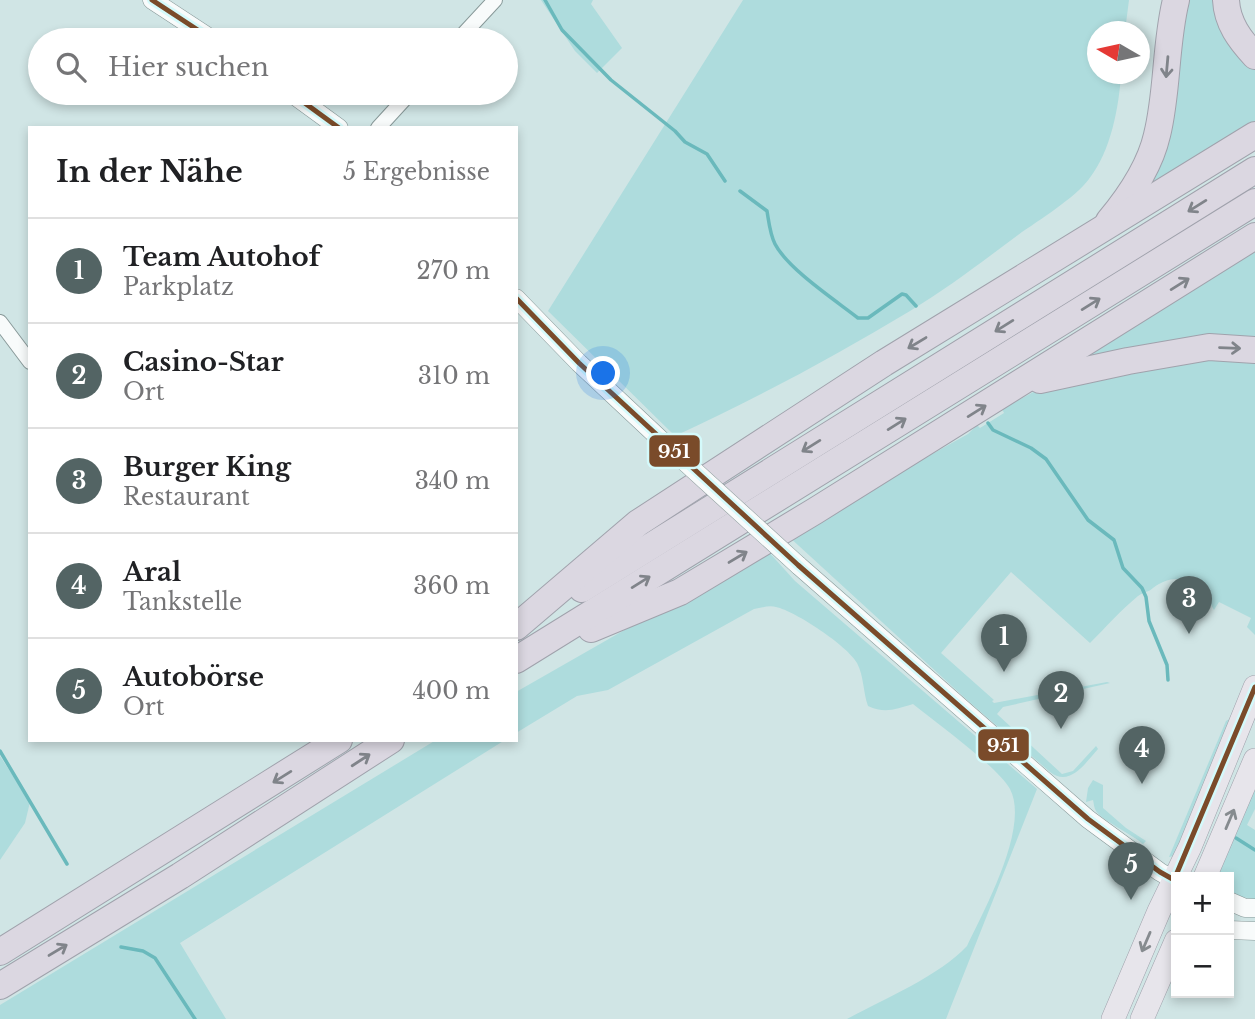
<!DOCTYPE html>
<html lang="de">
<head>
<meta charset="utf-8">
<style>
	:root { --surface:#fff; --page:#f2f2f2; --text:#202124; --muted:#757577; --line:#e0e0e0; --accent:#536464 }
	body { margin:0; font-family:"Libre Baskerville",serif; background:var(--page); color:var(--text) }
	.controls { position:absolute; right:21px; bottom:21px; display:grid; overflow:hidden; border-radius:0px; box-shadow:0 4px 10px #0003 }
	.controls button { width:63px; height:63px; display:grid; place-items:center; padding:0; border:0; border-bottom:2px solid var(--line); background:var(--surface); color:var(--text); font:35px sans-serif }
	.compass { position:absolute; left:1087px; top:21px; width:63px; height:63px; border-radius:50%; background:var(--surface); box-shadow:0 4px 10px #0003; rotate:279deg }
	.you { position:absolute; left:604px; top:374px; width:24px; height:24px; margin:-18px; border:5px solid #fff; border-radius:50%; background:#1a73e8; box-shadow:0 0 0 10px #1a73e833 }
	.badge { display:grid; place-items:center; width:46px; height:46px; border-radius:50%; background:var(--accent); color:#fff; font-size:23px; font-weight:700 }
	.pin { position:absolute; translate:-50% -58px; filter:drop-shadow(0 2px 4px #0008) }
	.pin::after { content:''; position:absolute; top:37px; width:24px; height:21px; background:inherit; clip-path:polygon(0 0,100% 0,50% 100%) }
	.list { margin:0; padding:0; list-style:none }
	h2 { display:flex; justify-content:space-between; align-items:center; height:91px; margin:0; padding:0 28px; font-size:30px }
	h2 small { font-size:23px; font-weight:400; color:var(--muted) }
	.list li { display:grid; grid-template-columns:46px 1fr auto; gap:21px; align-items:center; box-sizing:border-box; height:105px; padding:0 28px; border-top:2px solid var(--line) }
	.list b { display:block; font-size:26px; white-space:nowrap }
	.list p { margin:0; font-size:23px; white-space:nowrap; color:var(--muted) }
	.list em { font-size:23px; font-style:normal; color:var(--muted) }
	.icon { flex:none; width:38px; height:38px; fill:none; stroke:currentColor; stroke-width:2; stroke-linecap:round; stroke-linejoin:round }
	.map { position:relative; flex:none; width:1255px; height:1019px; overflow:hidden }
	.search { position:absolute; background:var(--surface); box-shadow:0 4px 10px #0003; left:28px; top:28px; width:490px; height:77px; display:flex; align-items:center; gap:18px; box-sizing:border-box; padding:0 24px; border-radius:38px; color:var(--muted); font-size:26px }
	.panel { position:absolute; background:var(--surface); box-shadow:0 4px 10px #0003; left:28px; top:126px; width:490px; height:616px; border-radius:0px }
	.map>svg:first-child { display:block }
	.green { fill:#aedcdd }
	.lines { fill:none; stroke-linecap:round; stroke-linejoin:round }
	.stream { stroke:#6ab9bc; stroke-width:3.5 }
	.minor-casing { stroke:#899; stroke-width:16 }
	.tertiary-casing { stroke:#899; stroke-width:19 }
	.primary-casing { stroke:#a0a2ac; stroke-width:24 }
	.motorway-casing { stroke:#a0a2ac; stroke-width:28 }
	.minor { stroke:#f8fbfb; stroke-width:14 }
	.tertiary { stroke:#f8fbfb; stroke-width:18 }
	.primary { stroke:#e7e5eb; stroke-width:23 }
	.motorway { stroke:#dbd7e1; stroke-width:26 }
	.tertiary-bridge-casing { stroke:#899; stroke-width:19; stroke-linecap:butt }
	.tertiary-bridge { stroke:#f8fbfb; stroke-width:18 }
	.bus-1-casing { stroke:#d4fafb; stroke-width:10 }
	.bus-1 { stroke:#7a4b2a; stroke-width:5 }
	.oneway { stroke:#80848a }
	.oneway2 { stroke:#868b8f }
	.line-badge { stroke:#d4fafb; stroke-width:2.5 }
	.badge-label { font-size:19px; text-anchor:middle; font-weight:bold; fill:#fff }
</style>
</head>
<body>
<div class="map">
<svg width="1255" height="1019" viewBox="0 0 1255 1019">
	<rect width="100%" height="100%" fill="#d0e5e5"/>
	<g class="green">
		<path d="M 541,0 L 593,0 L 591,4 L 622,48 L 597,73 L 575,51 Z"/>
		<path d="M 743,0 L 1129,0 L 1125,31 L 1098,32 L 1098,74 L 1121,74 C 1119,107 1111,151 1089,179 C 1075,198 1039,220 1018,235 C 983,261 948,288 910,311 C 834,357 755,399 675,436 L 548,311 Z"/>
		<path d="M 1182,0 L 1218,0 L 1255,65 L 1255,131 L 1139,195 Z"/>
		<path d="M 1255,243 L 1255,342 L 1050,371 Z"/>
		<path d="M 1255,356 L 1255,635 L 1247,627 L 1251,618 L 1219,602 L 1214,610 C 1201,584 1179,568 1153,588 C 1149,592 1143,592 1138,596 C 1121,610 1106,627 1090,643 L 1011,572 L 941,653 L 994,700 L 992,701 L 994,703 L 1107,682 L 1110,683 L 1003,707 L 997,714 L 1062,774 L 1073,771 L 1096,746 L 1098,749 C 1086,762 1070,788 1050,772 L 966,699 L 787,535 L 968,434 L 977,425 L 980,428 L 1004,413 L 1002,409 L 1039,389 L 1151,364 Z"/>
		<path d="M 766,549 L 795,581 L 1037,789 L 946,1019 L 847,1019 C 884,999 939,976 967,946 C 984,910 1030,827 1010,789 C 998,767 935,722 913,704 C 896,709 885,714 868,706 C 863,692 864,676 857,663 C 848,646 795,611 776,607 C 769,605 761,608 754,609 L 608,690 L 577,696 L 516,733 L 516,692 Z"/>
		<path d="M 1240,713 L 1174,856 L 1169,857 L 1226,721 Z"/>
		<path d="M 436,740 L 505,740 L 180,943 L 226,1019 L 0,1019 L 0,1005 Z"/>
		<path d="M 0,756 L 30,802 L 25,823 L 0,860 Z"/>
		<path d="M 1255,777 L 1255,809 L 1247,825 L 1255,830 L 1255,899 L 1241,897 L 1229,890 L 1229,877 L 1219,877 L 1218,867 Z"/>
		<path d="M 1093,780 L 1103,785 L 1103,808 L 1126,828 L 1146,841 L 1143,844 C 1133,835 1100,819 1096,811 C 1094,808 1094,804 1093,800 L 1086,802 L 1088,788 Z"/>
	</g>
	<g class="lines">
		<g class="stream">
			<path d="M 545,0 L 562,30 L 611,80 L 675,131 L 685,142 L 707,154 L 725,181"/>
			<path d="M 740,191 L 767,211 C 769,223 770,234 775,244 C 788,269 835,300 858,318 L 868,318 L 902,294 L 906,295 L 916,306"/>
			<path d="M 988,423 L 993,430 L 1031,448 L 1046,459 L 1088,520 L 1114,540 L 1123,568 L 1142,588 L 1146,597 L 1149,621 L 1167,665 L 1168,680"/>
			<path d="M 0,751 L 67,864"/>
			<path d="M 1236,838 L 1255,850"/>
			<path d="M 121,947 L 143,951 L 155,958 L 195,1019"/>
		</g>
		<defs>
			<g id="minor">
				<path d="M 458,40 L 495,0"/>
				<path d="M 378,128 L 410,93"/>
				<path d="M 0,322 L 30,362"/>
			</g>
			<g id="tertiary">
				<path d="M 152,0 L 213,40"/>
				<path d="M 291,93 L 339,128"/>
				<path d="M 516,298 L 579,363 L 674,452"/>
				<path d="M 798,565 L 1088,819 L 1160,872 L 1174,880"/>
				<path d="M 1229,901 L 1245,908 L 1255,908"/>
				<path d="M 1229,930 L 1255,931"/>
			</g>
			<g id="primary">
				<path d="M 1205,877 L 1255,760"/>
				<path d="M 1113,1019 L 1159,911 L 1190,847 L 1255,687"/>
				<path d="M 1142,1019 L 1176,941"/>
			</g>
			<g id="motorway">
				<path d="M 1226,0 C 1227,23 1240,40 1255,56"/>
				<path d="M 1109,221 C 1129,197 1150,166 1157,135 C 1168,91 1165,44 1176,0"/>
				<path d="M 1040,380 L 1128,361 L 1209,347 L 1255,350"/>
				<path d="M 582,589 L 1255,170"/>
				<path d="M 516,627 L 638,523 L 884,363 L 1255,135"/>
				<path d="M 591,629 L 680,592 L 815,511 L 1255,236"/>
				<path d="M 516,660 L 1255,202"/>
				<path d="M 0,952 L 339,740"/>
				<path d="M 0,986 L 180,876 L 391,740"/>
			</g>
		</defs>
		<use href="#minor" class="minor-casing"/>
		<use href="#tertiary" class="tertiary-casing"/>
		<use href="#primary" class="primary-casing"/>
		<use href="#motorway" class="motorway-casing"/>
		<use href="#minor" class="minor"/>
		<use href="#tertiary" class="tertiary"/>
		<use href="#primary" class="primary"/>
		<use href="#motorway" class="motorway"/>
		<defs>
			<path id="tertiary-bridge" d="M 674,452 L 798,565"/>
		</defs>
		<use href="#tertiary-bridge" class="tertiary-bridge-casing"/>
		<use href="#tertiary-bridge" class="tertiary-bridge"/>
		<defs>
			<g id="bus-1">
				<path d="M 152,0 L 213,40"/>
				<path d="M 291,93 L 339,128"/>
				<path d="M 516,298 L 579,363 L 798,565 L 1088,819 L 1160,872 L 1176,881"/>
				<path d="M 1174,880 L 1255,687"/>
			</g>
		</defs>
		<use href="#bus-1" class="bus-1-casing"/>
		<use href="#bus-1" class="bus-1"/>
	</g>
	<defs><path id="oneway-shaft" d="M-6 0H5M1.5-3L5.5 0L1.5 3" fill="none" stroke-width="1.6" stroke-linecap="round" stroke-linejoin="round" transform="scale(1.75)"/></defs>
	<g class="oneway">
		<use href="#oneway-shaft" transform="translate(1167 67) rotate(95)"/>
		<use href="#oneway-shaft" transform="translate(1197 206) rotate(148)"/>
		<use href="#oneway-shaft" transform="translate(1180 284) rotate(-32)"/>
		<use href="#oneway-shaft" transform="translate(1091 304) rotate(-32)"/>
		<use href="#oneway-shaft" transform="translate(1004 326) rotate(148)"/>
		<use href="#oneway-shaft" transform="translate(917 343) rotate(149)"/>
		<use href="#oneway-shaft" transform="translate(1230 348) rotate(2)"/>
		<use href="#oneway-shaft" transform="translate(977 411) rotate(-32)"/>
		<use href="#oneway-shaft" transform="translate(897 424) rotate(-32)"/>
		<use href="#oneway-shaft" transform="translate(811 446) rotate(148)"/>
		<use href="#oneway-shaft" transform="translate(738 557) rotate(-31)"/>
		<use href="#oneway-shaft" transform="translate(641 582) rotate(-32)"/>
		<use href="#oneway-shaft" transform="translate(361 760) rotate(-33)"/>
		<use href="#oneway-shaft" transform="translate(282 777) rotate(148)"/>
		<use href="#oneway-shaft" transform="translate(58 950) rotate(-31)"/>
	</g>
	<g class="oneway2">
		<use href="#oneway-shaft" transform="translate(1230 819) rotate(-67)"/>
		<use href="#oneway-shaft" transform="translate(1146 942) rotate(113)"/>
	</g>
	<g class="line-badge">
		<rect x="648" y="434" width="53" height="34" rx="7" fill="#7a4b2a"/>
		<rect x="977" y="728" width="53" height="34" rx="7" fill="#7a4b2a"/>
	</g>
	<g class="badge-label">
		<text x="674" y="458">951</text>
		<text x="1003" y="752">951</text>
	</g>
</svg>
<div class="controls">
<button>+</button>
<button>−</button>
</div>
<svg class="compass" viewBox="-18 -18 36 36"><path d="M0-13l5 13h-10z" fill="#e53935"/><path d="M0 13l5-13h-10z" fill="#757577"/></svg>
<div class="you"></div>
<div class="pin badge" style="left:1004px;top:672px">1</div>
<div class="pin badge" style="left:1061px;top:729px">2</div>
<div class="pin badge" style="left:1189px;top:634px">3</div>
<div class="pin badge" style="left:1142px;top:784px">4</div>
<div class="pin badge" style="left:1131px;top:900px">5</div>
<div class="search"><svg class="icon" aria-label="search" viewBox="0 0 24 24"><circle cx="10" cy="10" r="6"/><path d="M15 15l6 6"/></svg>Hier suchen</div>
<section class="panel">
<h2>In der Nähe<small>5 Ergebnisse</small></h2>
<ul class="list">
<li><span class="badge">1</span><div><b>Team Autohof</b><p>Parkplatz</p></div><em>270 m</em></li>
<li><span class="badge">2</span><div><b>Casino-Star</b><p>Ort</p></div><em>310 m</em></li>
<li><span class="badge">3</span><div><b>Burger King</b><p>Restaurant</p></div><em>340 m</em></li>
<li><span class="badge">4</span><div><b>Aral</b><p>Tankstelle</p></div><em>360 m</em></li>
<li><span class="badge">5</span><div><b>Autobörse</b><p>Ort</p></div><em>400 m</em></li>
</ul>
</section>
</div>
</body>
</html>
